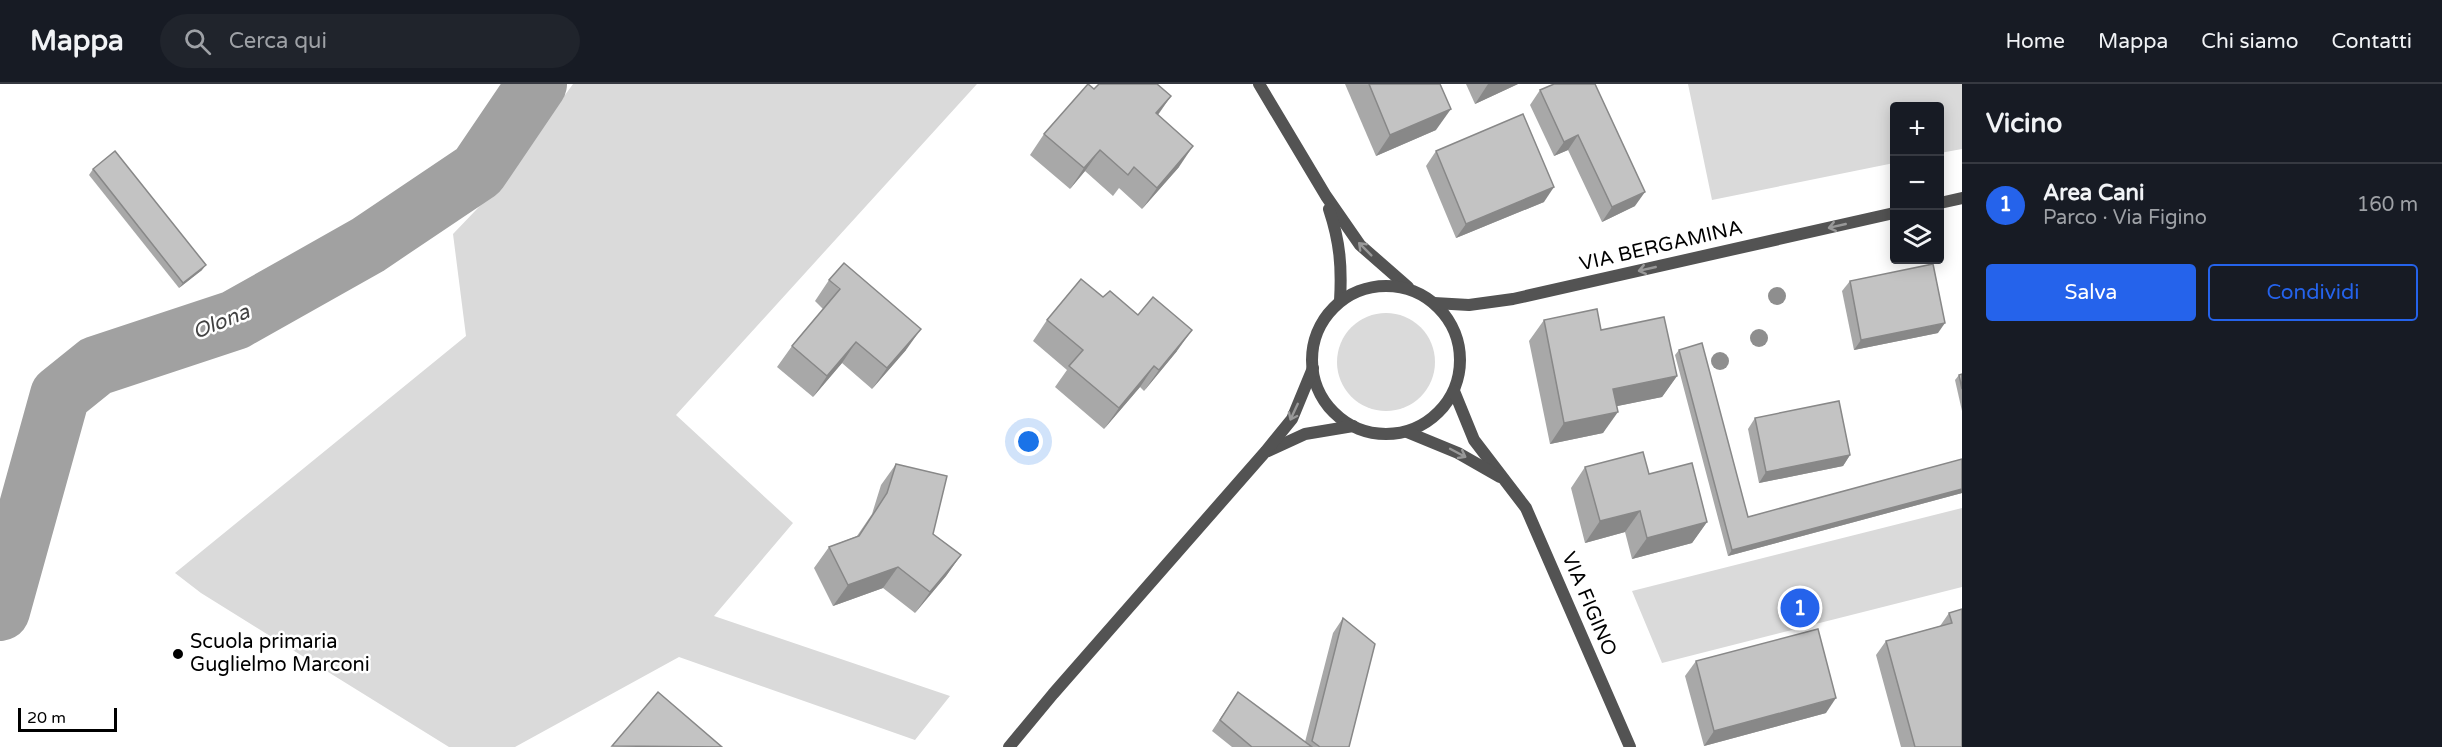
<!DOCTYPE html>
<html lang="it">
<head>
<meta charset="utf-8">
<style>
	:root { --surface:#171b24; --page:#20242c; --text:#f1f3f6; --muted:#9ea1a6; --line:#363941; --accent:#2563eb }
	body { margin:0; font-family:"Varela Round",sans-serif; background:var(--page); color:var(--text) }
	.controls { position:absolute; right:18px; top:18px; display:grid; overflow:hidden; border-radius:6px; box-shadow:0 3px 15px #0003 }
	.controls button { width:54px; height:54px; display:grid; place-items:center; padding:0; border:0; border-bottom:2px solid var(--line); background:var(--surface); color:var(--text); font:30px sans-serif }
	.scale { position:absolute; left:18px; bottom:15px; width:99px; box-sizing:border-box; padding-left:6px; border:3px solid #000; border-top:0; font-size:16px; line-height:21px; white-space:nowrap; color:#000; -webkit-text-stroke:4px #fff; paint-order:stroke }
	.you { position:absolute; left:1029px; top:358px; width:21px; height:21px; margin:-15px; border:4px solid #fff; border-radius:50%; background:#1a73e8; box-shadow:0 0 0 9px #1a73e833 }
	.badge { display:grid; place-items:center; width:39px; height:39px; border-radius:50%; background:var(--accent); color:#fff; font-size:20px; font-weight:700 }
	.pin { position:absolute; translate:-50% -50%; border:3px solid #fff; box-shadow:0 2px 6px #0006 }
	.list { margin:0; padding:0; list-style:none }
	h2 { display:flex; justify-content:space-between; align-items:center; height:78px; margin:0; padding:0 24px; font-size:26px }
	h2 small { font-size:20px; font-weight:400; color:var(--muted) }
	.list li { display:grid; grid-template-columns:39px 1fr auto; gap:18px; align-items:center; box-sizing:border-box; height:84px; padding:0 24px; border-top:2px solid var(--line) }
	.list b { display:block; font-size:22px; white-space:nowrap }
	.list p { margin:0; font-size:20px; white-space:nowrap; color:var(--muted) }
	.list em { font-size:20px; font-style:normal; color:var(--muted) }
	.actions { display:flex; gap:12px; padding:18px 24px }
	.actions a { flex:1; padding:14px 0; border:2px solid var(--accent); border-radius:6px; text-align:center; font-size:21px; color:var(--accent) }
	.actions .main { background:var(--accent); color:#fff }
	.icon { flex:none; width:33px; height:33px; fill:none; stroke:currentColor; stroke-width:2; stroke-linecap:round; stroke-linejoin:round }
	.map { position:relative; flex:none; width:1962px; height:663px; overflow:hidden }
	header { display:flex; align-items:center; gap:36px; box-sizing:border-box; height:84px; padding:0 30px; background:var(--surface); border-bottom:2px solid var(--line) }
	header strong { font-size:28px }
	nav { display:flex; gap:33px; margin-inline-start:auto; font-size:21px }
	.search { width:420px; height:54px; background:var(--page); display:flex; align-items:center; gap:15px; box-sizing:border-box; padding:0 21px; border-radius:33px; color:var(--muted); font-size:22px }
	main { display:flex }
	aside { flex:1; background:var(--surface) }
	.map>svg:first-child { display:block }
	.green { fill:#dadada }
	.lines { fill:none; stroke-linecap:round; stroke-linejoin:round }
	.river { stroke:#a1a1a1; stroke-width:60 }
	.minor { stroke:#535353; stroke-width:12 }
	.tree { fill:#8e8e8e }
	.wall { fill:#a8a8a8 }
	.shaded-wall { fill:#888 }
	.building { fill:#c3c3c3; stroke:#888; stroke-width:1.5 }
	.oneway { stroke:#989898 }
	.poi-dot { fill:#000; stroke:#fff; stroke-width:2 }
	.labels { text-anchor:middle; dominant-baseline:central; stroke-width:5; stroke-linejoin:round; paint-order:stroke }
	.street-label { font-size:20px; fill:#000; stroke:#fff }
	.poi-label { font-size:20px; fill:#000; stroke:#fff; text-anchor:start }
	.water-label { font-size:21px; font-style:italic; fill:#424242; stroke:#fff }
</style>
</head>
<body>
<header>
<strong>Mappa</strong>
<div class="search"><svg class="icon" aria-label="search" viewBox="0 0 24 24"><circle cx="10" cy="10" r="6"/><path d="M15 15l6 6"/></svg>Cerca qui</div>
<nav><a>Home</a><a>Mappa</a><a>Chi siamo</a><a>Contatti</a></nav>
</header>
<main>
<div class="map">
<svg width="1962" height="663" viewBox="0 0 1962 663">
	<rect width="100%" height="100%" fill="#fff"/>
	<g class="green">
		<path d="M 573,0 L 977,0 L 676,331 L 793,439 L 714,532 L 950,612 L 915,656 L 679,573 L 515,663 L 449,663 L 201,509 L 175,489 L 466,252 L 453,150 L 498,103 Z"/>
		<path d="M 1688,0 L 1962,0 L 1962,65 L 1940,69 L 1940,22 L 1894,22 L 1894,79 L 1712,116 Z"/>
		<circle cx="1386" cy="278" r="49"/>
		<path d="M 1962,424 L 1962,503 L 1662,579 L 1632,507 Z"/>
	</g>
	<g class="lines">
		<path class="river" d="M 0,527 L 60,311 L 96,282 L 235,236 L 368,161 L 478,87 L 537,0"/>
		<g class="minor">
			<path d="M 1259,0 L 1326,112 L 1360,161 L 1408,203"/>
			<path d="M 1940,119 L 1962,114"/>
			<path d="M 1329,125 C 1340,158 1342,183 1340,217"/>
			<circle cx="1386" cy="276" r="74"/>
			<path d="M 1434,219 L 1469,221 L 1513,215 L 1894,129"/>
			<path d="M 1454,307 L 1474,356 L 1526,424 L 1630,663"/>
			<path d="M 1407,348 L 1458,369 L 1500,393"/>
			<path d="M 1268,367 L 1305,350 L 1353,342"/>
			<path d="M 1009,663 L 1053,610 L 1266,367 L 1292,335 L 1313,284"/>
		</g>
	</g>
	<g class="tree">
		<circle cx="1777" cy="212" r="9"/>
		<circle cx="1759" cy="254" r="9"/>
		<circle cx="1720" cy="277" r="9"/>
	</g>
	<g class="wall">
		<path d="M 1345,0 L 1440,0 L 1436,46 L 1376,72 Z"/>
		<path d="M 1466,0 L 1518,0 L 1475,20 Z"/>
		<path d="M 1554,0 L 1635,122 L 1602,138 L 1568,66 L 1554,72 L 1530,21 L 1540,6 Z"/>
		<path d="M 1094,5 L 1171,12 L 1158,31 L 1179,83 L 1142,125 L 1119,104 L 1113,112 L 1085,87 L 1070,105 L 1030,71 L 1044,50 Z"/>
		<path d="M 1436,67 L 1544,118 L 1456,154 L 1426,82 Z"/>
		<path d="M 93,85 L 202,186 L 179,204 L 89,91 Z"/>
		<path d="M 829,196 L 906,266 L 872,305 L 842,279 L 813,313 L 777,283 L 792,262 L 823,225 L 815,217 Z"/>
		<path d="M 1850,197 L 1938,249 L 1854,266 L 1842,207 Z"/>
		<path d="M 1103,213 L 1177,267 L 1144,307 L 1140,303 L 1104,345 L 1055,303 L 1067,286 L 1033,257 L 1047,236 Z"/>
		<path d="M 1544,236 L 1601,246 L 1677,292 L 1662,313 L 1617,322 L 1603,349 L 1550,360 L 1529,257 Z"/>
		<path d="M 1679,266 L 1748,433 L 1962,375 L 1962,409 L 1728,472 L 1675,271 Z"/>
		<path d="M 1962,290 L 1962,327 L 1955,296 L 1959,291 Z"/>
		<path d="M 1755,334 L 1850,371 L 1843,382 L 1759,399 L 1748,345 Z"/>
		<path d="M 896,380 L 933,450 L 961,471 L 946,492 L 915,529 L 883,504 L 833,522 L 814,484 L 829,463 L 857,452 L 872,430 L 881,401 Z"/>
		<path d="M 1585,383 L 1649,390 L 1707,438 L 1692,459 L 1632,475 L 1625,448 L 1585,459 L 1571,404 Z"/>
		<path d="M 1962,525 L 1962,663 L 1901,663 L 1876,571 L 1886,557 L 1940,542 L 1949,529 Z"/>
		<path d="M 1343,534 L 1349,663 L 1232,663 L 1212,647 L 1231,618 L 1305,658 L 1333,549 Z"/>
		<path d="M 1696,577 L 1826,629 L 1704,662 L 1685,592 Z"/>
	</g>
	<g class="shaded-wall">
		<path d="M 1488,0 L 1518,0 L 1475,20 Z"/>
		<path d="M 1171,12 L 1156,33 L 1156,29 Z"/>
		<path d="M 1451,25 L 1436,46 L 1376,72 L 1390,51 Z"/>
		<path d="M 1578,51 L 1568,66 L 1554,72 L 1564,58 Z"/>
		<path d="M 1193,62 L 1179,83 L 1142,125 L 1157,104 Z"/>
		<path d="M 1100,66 L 1085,87 L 1070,105 L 1084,84 Z"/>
		<path d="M 1554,103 L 1544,118 L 1456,154 L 1466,140 Z"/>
		<path d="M 1645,108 L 1635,122 L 1602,138 L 1612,123 Z"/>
		<path d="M 206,181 L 202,186 L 179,204 L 183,199 Z"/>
		<path d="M 1945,239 L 1938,249 L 1854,266 L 1861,256 Z"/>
		<path d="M 921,245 L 906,266 L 872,305 L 887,284 Z"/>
		<path d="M 1192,246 L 1177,267 L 1144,307 L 1159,286 Z"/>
		<path d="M 856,258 L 842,279 L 813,313 L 827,292 Z"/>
		<path d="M 1154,282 L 1140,303 L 1104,345 L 1119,324 Z"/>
		<path d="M 1677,292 L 1662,313 L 1598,326 L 1613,305 Z"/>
		<path d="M 1618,328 L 1603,349 L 1550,360 L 1564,339 Z"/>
		<path d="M 1850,371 L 1843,382 L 1759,399 L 1766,388 Z"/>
		<path d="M 1962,405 L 1962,409 L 1728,472 L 1732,466 Z"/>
		<path d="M 1640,427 L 1625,448 L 1585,459 L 1600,437 Z"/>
		<path d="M 1707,438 L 1692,459 L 1632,475 L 1647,454 Z"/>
		<path d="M 961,471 L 946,492 L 915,529 L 930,508 Z"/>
		<path d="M 898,483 L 883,504 L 833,522 L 848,501 Z"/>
		<path d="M 1836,614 L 1826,629 L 1704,662 L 1714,647 Z"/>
	</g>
	<g class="building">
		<path d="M 1088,0 L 1094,5 L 1099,0 L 1157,0 L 1171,12 L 1156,29 L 1193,62 L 1157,104 L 1134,83 L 1128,91 L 1100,66 L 1084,84 L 1044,50 Z"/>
		<path d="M 1369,0 L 1440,0 L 1451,25 L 1390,51 Z"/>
		<path d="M 1554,0 L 1595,0 L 1645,108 L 1612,123 L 1578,51 L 1564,58 L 1540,6 Z"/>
		<path d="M 1523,30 L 1554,103 L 1466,140 L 1436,67 Z"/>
		<path d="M 115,67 L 206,181 L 183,199 L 93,85 Z"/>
		<path d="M 844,179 L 921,245 L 887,284 L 856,258 L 827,292 L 792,262 L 840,205 L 829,196 Z"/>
		<path d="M 1933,180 L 1945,239 L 1861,256 L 1850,197 Z"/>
		<path d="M 1081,195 L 1103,213 L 1110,207 L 1138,231 L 1153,213 L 1192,246 L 1159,286 L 1154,282 L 1119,324 L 1069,282 L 1083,266 L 1047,236 Z"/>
		<path d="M 1597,225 L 1601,246 L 1664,233 L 1677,292 L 1613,305 L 1618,328 L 1564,339 L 1544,236 Z"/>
		<path d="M 1702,259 L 1748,433 L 1962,375 L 1962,405 L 1732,466 L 1679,266 Z"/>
		<path d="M 1962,290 L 1962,305 L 1959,291 Z"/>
		<path d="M 1839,317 L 1850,371 L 1766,388 L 1755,334 Z"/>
		<path d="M 1643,368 L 1649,390 L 1692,379 L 1707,438 L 1647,454 L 1640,427 L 1600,437 L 1585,383 Z"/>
		<path d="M 896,380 L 947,392 L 933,450 L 961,471 L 930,508 L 898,483 L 848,501 L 829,463 L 859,452 L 887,409 Z"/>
		<path d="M 1962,525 L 1962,663 L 1915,663 L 1886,557 L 1952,539 L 1949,529 Z"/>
		<path d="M 1343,534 L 1375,560 L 1349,663 L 1320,663 L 1312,657 Z"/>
		<path d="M 1818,545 L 1836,614 L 1714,647 L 1696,577 Z"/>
		<path d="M 658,608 L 722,663 L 612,662 Z"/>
		<path d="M 1238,608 L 1312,663 L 1252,663 L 1220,636 Z"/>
	</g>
	<defs><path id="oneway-shaft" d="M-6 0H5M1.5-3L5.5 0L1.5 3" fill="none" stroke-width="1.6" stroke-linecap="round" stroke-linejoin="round" transform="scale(1.5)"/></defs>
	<g class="oneway">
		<use href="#oneway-shaft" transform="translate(1837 142) rotate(167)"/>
		<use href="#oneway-shaft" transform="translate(1365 165) rotate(-135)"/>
		<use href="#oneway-shaft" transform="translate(1647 185) rotate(167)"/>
		<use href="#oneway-shaft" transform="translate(1294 328) rotate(115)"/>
		<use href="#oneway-shaft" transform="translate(1458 369) rotate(28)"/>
	</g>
	<circle class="poi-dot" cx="178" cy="570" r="6"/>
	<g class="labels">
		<g class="street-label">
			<text transform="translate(1661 162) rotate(-13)">VIA BERGAMINA</text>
			<text transform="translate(1589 520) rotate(67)">VIA FIGINO</text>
		</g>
		<g class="poi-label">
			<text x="190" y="558">Scuola primaria<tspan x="190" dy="23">Guglielmo Marconi</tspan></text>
		</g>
		<g class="water-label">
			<text transform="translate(221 238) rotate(-22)">Olona</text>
		</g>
	</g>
</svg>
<div class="controls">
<button>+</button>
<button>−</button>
<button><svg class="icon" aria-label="layers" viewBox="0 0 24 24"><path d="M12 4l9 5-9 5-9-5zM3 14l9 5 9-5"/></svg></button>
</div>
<div class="scale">20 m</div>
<div class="you"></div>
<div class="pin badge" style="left:1800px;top:524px">1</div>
</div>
<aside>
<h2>Vicino<small></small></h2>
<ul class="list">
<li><span class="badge">1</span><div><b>Area Cani</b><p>Parco · Via Figino</p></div><em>160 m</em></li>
</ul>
<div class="actions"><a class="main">Salva</a><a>Condividi</a></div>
</aside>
</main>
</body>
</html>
